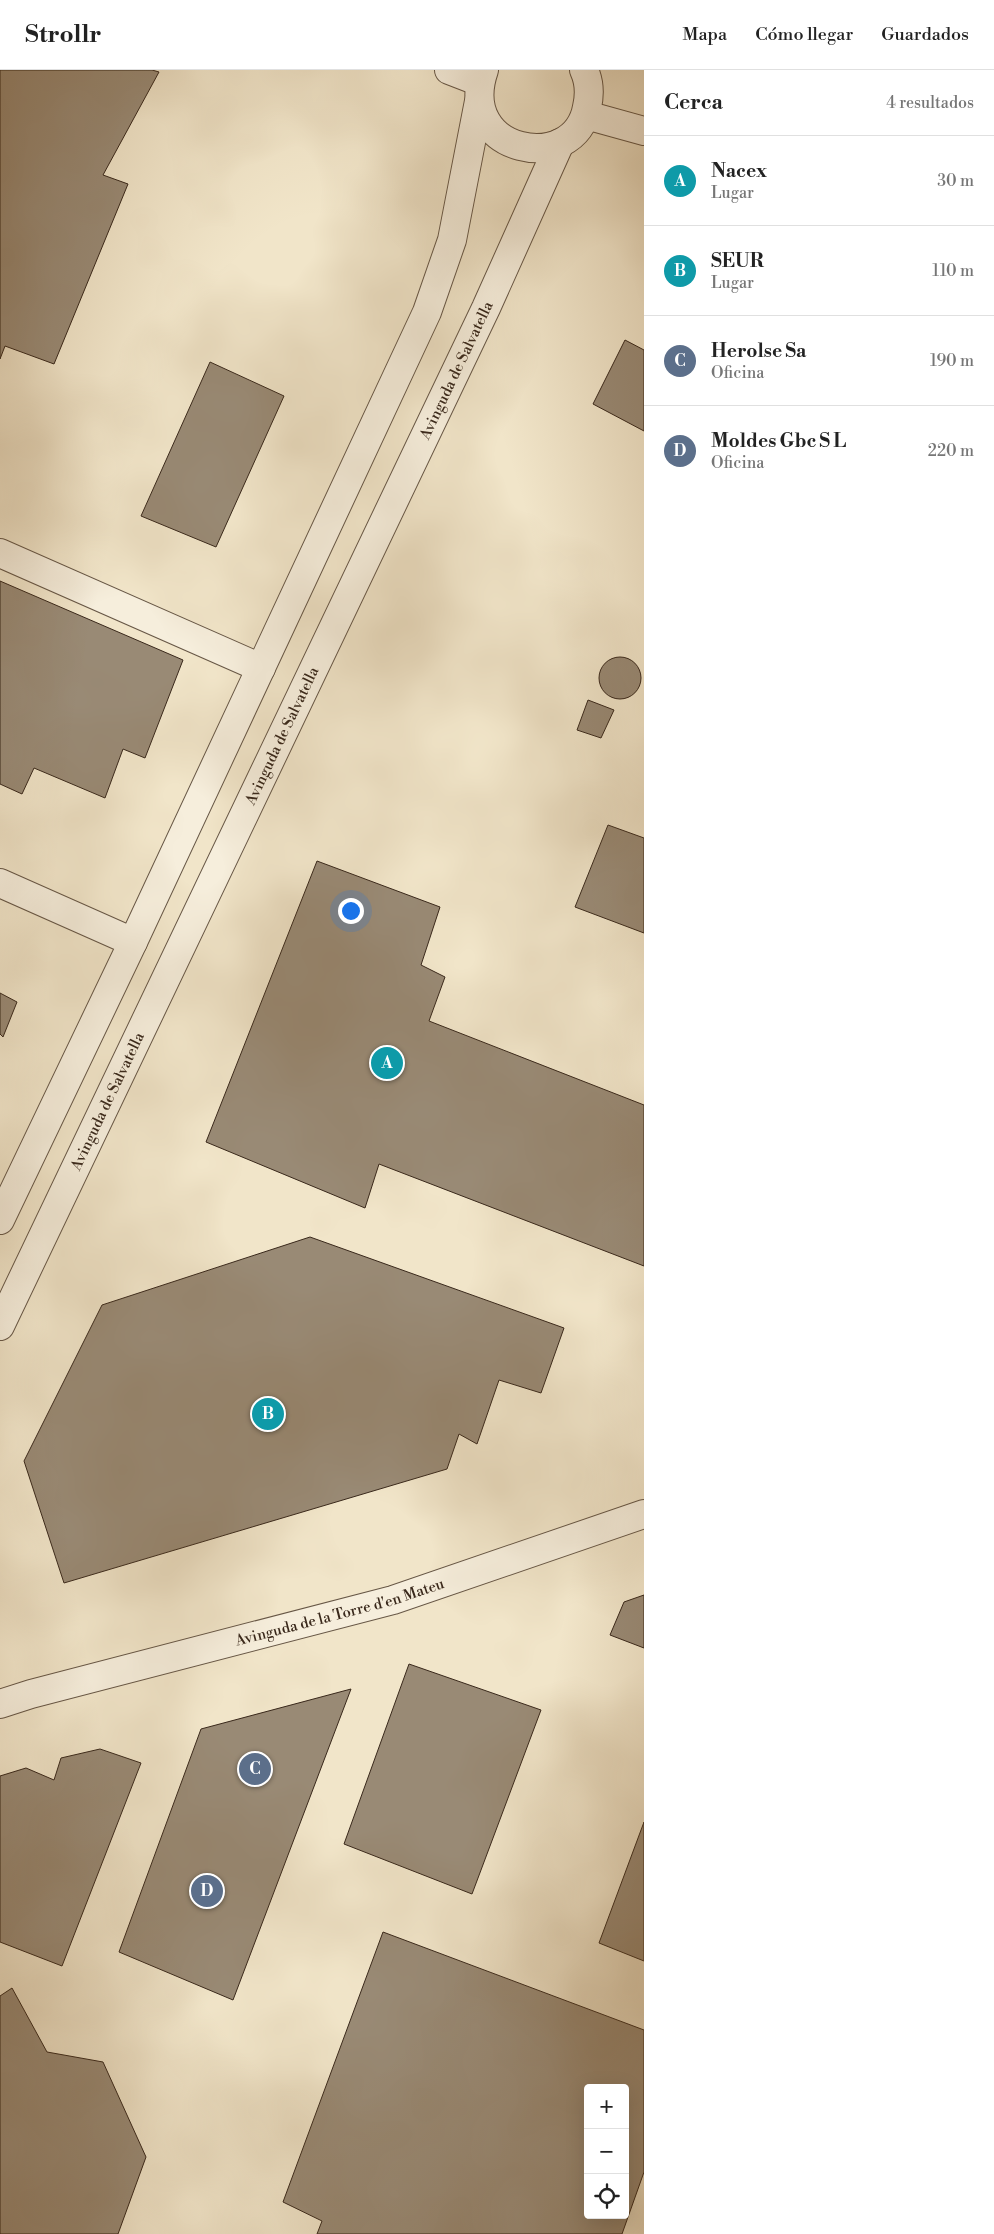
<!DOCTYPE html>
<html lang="es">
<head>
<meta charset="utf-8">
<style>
	:root { --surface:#fff; --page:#f2f2f2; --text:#222; --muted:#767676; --line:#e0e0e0; --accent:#0b8043 }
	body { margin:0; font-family:"Libre Bodoni",serif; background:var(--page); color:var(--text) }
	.controls { position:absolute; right:15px; bottom:15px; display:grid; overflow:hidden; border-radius:5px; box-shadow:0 5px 20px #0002 }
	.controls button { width:45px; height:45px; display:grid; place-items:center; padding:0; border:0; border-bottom:1px solid var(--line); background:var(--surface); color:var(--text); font:25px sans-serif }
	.you { position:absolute; left:350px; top:840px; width:18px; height:18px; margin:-12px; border:4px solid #fff; border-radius:50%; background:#1a73e8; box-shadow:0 0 0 8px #1a73e833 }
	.badge { display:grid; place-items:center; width:32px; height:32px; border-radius:50%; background:var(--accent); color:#fff; font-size:16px; font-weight:700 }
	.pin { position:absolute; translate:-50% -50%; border:2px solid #fff; box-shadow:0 1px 5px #0006 }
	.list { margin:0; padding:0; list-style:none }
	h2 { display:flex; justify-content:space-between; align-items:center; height:65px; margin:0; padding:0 20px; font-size:21px }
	h2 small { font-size:16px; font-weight:400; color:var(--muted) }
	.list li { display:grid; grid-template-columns:32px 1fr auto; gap:15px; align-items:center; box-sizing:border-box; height:90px; padding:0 20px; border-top:1px solid var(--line) }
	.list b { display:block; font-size:19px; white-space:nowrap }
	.list p { margin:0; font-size:16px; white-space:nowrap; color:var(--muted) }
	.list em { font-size:16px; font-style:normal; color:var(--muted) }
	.icon { flex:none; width:28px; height:28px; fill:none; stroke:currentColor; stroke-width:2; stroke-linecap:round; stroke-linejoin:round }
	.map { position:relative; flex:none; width:644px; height:2164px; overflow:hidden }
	header { display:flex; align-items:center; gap:30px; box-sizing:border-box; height:70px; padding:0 25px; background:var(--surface); border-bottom:1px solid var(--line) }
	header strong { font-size:24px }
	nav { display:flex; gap:28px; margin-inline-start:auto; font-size:18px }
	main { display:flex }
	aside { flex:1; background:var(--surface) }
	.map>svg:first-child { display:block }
	.building { fill:#998a75; stroke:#39281b; fill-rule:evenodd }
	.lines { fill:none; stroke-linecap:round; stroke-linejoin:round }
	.minor-casing { stroke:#675746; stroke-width:30 }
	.minor { stroke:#f6eedc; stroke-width:28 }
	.labels { text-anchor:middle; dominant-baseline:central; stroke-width:4; stroke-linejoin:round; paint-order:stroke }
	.street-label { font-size:15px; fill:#39281b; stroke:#f6eedc }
</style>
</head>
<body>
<header>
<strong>Strollr</strong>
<nav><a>Mapa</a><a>Cómo llegar</a><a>Guardados</a></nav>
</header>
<main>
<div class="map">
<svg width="644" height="2164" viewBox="0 0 644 2164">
	<rect width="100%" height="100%" fill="#f1e5c9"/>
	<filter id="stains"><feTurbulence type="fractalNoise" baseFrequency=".004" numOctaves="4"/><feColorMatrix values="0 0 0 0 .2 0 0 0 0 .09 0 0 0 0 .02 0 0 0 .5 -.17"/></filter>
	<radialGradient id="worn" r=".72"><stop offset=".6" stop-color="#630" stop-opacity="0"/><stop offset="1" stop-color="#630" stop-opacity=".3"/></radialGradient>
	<g class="building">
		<path d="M 0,0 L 152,0 L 159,2 L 103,105 L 128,114 L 54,294 L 5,276 L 0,289 Z"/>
		<path d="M 625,270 L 644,280 L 644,361 L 593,334 Z"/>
		<path d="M 210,292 L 284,326 L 216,477 L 141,446 Z"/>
		<path d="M 0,511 L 183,590 L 145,688 L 123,679 L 105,728 L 34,698 L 22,724 L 0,714 Z"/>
		<circle cx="620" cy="608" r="21"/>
		<path d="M 588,630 L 614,640 L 601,668 L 577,660 Z"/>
		<path d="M 608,755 L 644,768 L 644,863 L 575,837 Z"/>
		<path d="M 317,791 L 440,837 L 421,895 L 445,907 L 429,951 L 644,1035 L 644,1196 L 379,1094 L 365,1138 L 206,1072 Z"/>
		<path d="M 0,923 L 17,932 L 3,967 L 0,964 Z"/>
		<path d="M 310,1167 L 564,1258 L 541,1323 L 499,1310 L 477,1374 L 459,1364 L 447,1399 L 64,1513 L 24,1391 L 102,1235 Z"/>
		<path d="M 644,1525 L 644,1578 L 610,1565 L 624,1532 Z"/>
		<path d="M 409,1594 L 541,1640 L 472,1824 L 344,1774 Z"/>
		<path d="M 351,1619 L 233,1930 L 119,1882 L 201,1659 Z"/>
		<path d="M 100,1679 L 141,1693 L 62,1896 L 0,1872 L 0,1706 L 26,1698 L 54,1710 L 61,1688 Z"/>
		<path d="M 644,1752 L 644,1891 L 599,1873 Z"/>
		<path d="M 383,1862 L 644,1960 L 644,2102 L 622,2164 L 317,2164 L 322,2151 L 283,2132 ZM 588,2018 L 625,2018 L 625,2145 L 588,2145 Z"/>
		<path d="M 12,1918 L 47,1982 L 103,1992 L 146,2087 L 118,2164 L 0,2164 L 0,1926 Z"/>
	</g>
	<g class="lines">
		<defs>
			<g id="minor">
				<path d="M 449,0 L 480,12"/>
				<path d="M 484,0 C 455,84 575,106 587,37 C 590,24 590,13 584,0"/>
				<path d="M 586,45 L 644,61"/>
				<path d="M 0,483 L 261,598"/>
				<path d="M 0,813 L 133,872"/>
				<path d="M 0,1150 L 133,872 L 427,242 L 452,170 L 479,31"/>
				<path id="s1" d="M 0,1256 L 486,238 L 560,73"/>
				<path id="s2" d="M 0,1634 L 31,1624 L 393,1530 L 644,1444"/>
			</g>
		</defs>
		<use href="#minor" class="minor-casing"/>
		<use href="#minor" class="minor"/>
	</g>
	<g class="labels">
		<g class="street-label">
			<text stroke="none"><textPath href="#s1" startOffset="1059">Avinguda de Salvatella</textPath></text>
			<text stroke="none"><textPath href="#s1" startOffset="654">Avinguda de Salvatella</textPath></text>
			<text stroke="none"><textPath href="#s1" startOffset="249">Avinguda de Salvatella</textPath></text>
			<text stroke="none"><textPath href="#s2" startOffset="352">Avinguda de la Torre d'en Mateu</textPath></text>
		</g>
	</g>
	<rect width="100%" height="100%" filter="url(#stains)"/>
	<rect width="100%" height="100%" fill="url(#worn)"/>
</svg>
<div class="controls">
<button>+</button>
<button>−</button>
<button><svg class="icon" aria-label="locate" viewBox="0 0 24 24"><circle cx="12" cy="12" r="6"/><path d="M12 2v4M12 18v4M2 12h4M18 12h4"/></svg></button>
</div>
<div class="you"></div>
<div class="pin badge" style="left:387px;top:993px;background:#0f9aa8">A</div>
<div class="pin badge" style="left:268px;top:1344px;background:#0f9aa8">B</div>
<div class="pin badge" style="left:255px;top:1699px;background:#5c6f8a">C</div>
<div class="pin badge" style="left:207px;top:1821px;background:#5c6f8a">D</div>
</div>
<aside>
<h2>Cerca<small>4 resultados</small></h2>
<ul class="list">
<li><span class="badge" style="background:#0f9aa8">A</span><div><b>Nacex</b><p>Lugar</p></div><em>30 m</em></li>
<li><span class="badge" style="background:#0f9aa8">B</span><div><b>SEUR</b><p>Lugar</p></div><em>110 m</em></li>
<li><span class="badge" style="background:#5c6f8a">C</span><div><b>Herolse Sa</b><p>Oficina</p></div><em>190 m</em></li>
<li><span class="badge" style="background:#5c6f8a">D</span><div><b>Moldes Gbc S L</b><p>Oficina</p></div><em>220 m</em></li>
</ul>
</aside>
</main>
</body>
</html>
